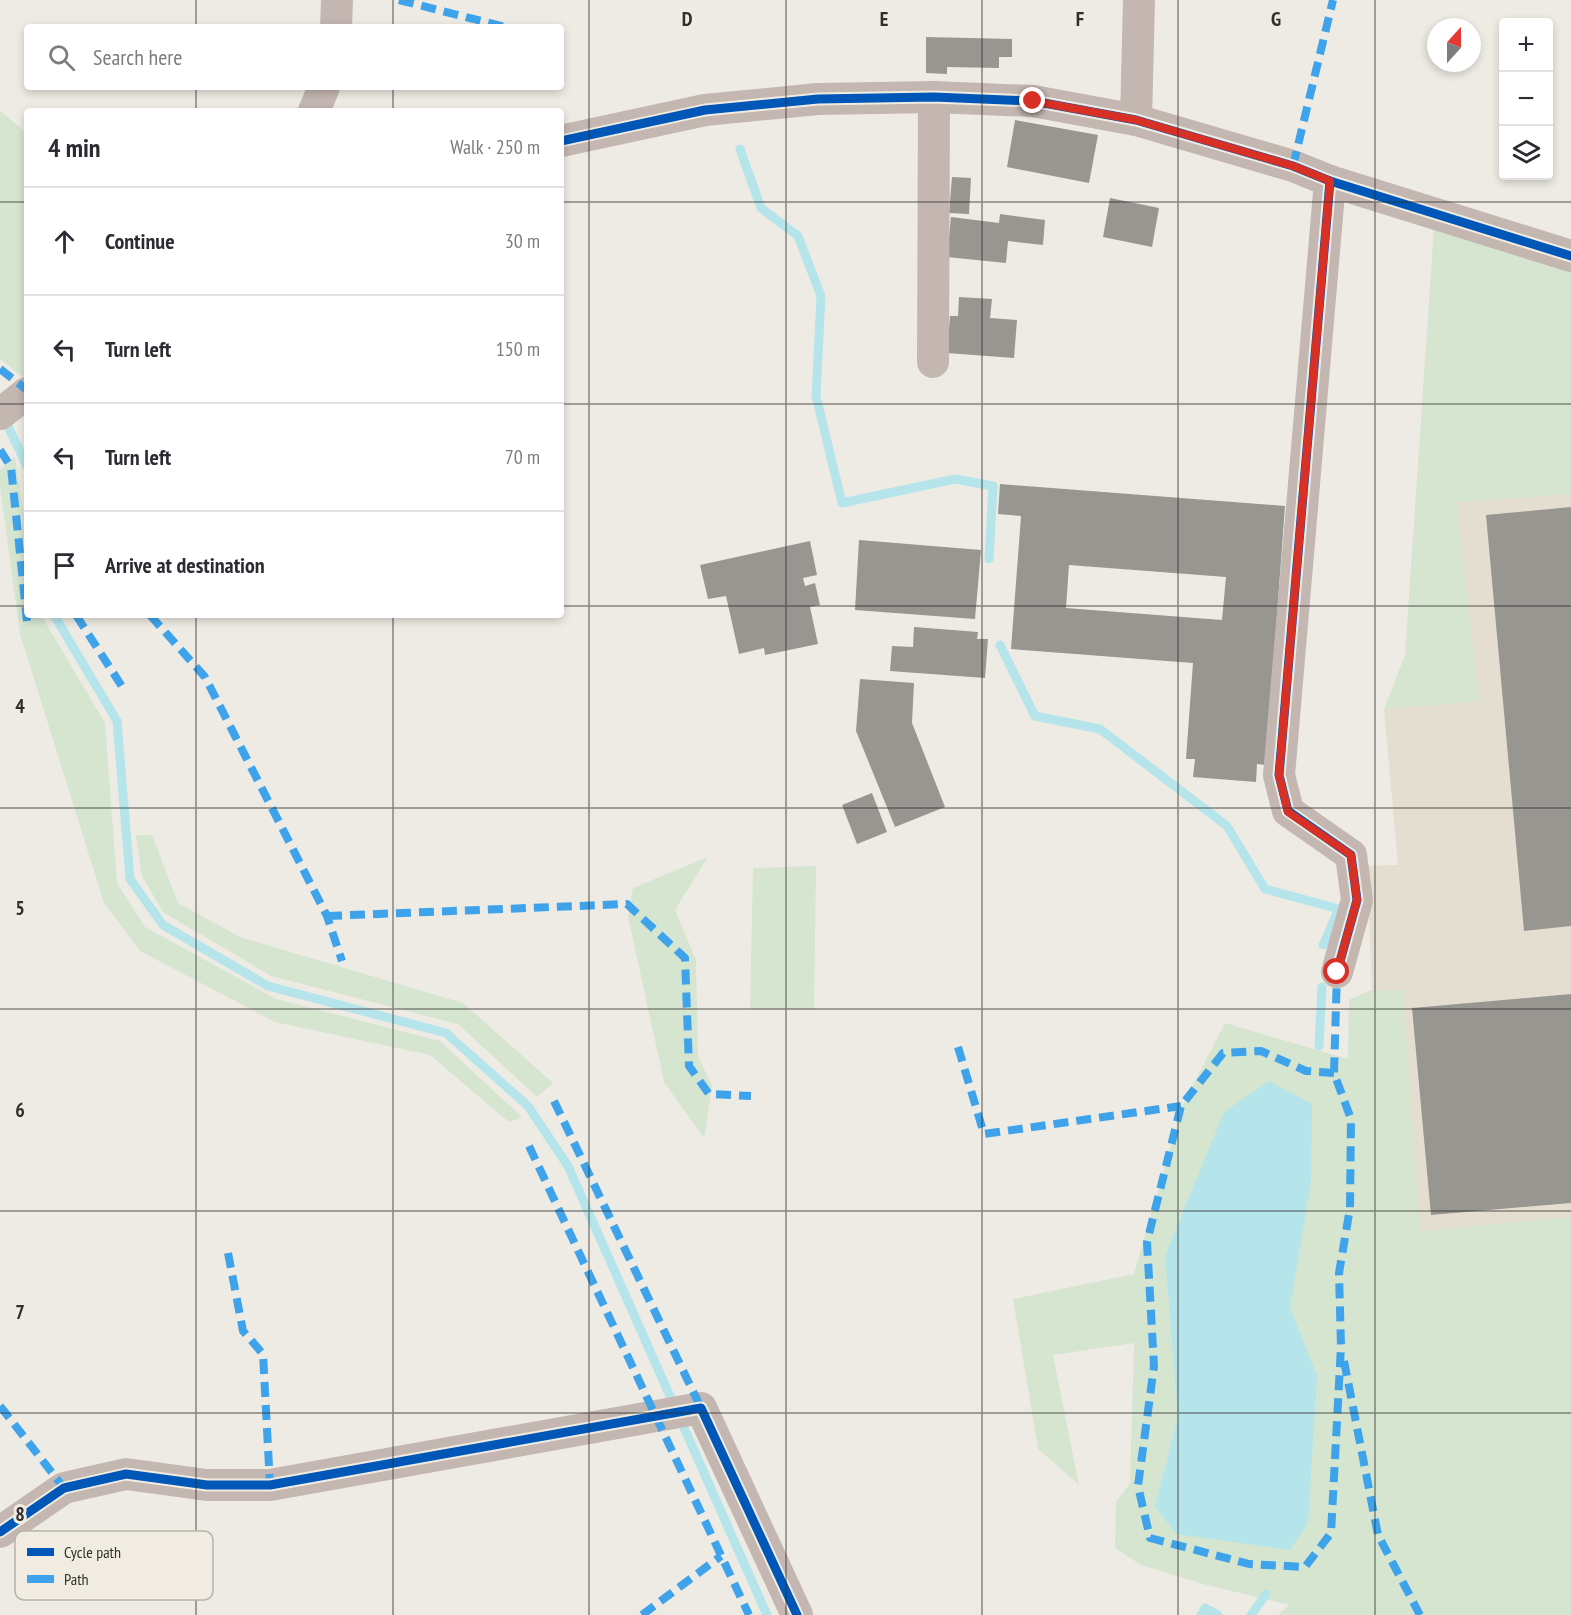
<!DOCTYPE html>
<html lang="en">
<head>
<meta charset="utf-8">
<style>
	:root { --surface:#fff; --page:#f2f2f3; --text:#2b2b33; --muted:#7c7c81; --line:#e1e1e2 }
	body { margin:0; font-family:"PT Sans Narrow",sans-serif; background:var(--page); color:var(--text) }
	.controls { position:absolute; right:18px; top:18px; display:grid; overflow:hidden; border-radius:6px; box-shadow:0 3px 9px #0003 }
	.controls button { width:54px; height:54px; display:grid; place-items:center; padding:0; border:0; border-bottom:2px solid var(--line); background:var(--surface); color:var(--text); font:30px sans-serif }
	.compass { position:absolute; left:1427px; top:18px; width:54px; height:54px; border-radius:50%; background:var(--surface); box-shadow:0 3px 9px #0003; rotate:21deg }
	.stop { position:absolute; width:18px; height:18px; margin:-14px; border:4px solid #d93025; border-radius:50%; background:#fff }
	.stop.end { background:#d93025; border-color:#fff; box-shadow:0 2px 6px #0008 }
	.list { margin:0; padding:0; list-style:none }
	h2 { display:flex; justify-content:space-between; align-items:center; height:78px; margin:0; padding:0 24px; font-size:26px }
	h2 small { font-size:20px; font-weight:400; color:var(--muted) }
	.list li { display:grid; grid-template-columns:39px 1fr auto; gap:18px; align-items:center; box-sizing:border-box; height:108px; padding:0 24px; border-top:2px solid var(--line) }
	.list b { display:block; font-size:22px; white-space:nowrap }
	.list em { font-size:20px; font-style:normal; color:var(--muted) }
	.icon { flex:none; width:33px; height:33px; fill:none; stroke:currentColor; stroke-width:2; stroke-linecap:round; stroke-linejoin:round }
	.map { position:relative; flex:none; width:1571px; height:1615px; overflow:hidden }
	.search { position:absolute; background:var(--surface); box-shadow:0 3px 9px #0003; left:24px; top:24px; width:540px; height:66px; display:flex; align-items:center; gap:15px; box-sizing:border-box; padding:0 21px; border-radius:6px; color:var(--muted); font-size:22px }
	.panel { position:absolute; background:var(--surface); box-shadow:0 3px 9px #0003; left:24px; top:108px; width:540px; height:510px; border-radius:6px }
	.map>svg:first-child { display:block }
	.built { fill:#e4ded1 }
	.green { fill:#d5e5d0 }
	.water { fill:#b5e5ea }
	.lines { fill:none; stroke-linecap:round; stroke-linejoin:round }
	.stream { stroke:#b5e5ea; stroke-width:9 }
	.building { fill:#989691; fill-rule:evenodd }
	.street { stroke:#c4b6b1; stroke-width:32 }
	.quiet { stroke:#3ea3eb; stroke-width:8; stroke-dasharray:15 8; stroke-linecap:butt }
	.cycleway-casing { stroke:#f1ece1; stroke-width:13 }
	.cycleway { stroke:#0057b8; stroke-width:9 }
	.route { stroke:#d93025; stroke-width:8 }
	.grid { fill:none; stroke:#312f2b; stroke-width:1.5; stroke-opacity:0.55 }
	.key { fill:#f1ece1; stroke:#b7b3aa; stroke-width:1.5 }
	.key-label { font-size:16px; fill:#312f2b }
	.grid-label { font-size:20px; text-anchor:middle; font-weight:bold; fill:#312f2b; stroke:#f1ece1; stroke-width:6; stroke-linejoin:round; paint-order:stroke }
</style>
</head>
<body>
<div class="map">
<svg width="1571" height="1615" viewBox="0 0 1571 1615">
	<rect width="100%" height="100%" fill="#eeebe4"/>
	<path class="built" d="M 1571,494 L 1571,1615 L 1441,1615 L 1349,1000 L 1372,990 L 1367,866 L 1398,865 L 1384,709 L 1479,700 L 1456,502 Z"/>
	<g class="green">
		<path d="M 0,111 L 27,133 L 27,375 L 23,377 L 0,359 Z"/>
		<path d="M 1434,227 L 1571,269 L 1571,494 L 1456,502 L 1479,701 L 1384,709 L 1405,655 Z"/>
		<path d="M 15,457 L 27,536 L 27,615 L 41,615 L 105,723 L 117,883 L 145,927 L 276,999 L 440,1041 L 522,1117 L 509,1122 L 430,1055 L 275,1022 L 140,951 L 104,903 L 20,634 L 0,486 L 0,470 Z"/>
		<path d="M 136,835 L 152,835 L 178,903 L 240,937 L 463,1003 L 553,1083 L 537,1097 L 458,1024 L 271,976 L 163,912 L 142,876 Z"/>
		<path d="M 708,857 L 675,910 L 696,960 L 698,1056 L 712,1086 L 704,1138 L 664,1082 L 628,916 L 633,888 Z"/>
		<path d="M 816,866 L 814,1009 L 750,1009 L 753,868 Z"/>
		<path d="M 1372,990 L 1403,991 L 1420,1231 L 1571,1217 L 1571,1615 L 1278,1615 L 1289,1605 L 1203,1584 L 1141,1565 L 1115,1548 L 1116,1502 L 1130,1483 L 1134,1343 L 1053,1355 L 1079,1485 L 1038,1449 L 1013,1299 L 1134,1274 L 1183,1104 L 1225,1023 L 1348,1059 L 1349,1000 Z"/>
	</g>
	<path class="water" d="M 1269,1081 L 1312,1104 L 1311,1182 L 1290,1308 L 1317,1376 L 1308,1523 L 1290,1550 L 1176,1534 L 1155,1506 L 1178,1416 L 1165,1256 L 1224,1112 Z"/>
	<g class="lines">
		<g class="stream">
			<path d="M 740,149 L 761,208 L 798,236 L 821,296 L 816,396 L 842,503 L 955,479 L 993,486 L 989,559"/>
			<path d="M 4,418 L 27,466"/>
			<path d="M 54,615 L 117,721 L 130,879 L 163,925 L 268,986 L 446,1033 L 528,1106 L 568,1166 L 767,1615"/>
			<path d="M 1000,645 L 1035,716 L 1100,729 L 1227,826 L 1265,889 L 1339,909 L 1323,945"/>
			<path d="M 1319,1046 L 1322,987"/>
			<path d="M 1201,1615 L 1205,1608 L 1218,1615"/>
			<path d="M 1251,1615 L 1266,1594"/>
		</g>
	</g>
	<g class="building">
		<path d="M 926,37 L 1012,39 L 1012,57 L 999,57 L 999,68 L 947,67 L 947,74 L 926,73 Z"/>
		<path d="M 1015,120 L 1098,135 L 1089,183 L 1007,167 Z"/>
		<path d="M 952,177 L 971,178 L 969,214 L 949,213 Z"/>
		<path d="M 1110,198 L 1159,208 L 1152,247 L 1103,237 Z"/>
		<path d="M 1000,214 L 1045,220 L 1043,245 L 1008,241 L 1006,263 L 947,257 L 951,217 L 999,223 Z"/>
		<path d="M 959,297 L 992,299 L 990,318 L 1017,320 L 1014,358 L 947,353 L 950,316 L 958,316 Z"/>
		<path d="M 1000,484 L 1285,506 L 1266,765 L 1257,764 L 1256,782 L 1193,777 L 1195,759 L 1186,759 L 1193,663 L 1011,649 L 1021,516 L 998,514 ZM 1069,565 L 1226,577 L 1222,620 L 1066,608 Z"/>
		<path d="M 1571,507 L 1571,926 L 1524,931 L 1486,515 Z"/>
		<path d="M 859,540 L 981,550 L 975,619 L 855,610 Z"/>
		<path d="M 810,541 L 817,575 L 803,578 L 805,586 L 815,583 L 820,605 L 810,607 L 818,644 L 765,655 L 764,648 L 739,654 L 726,596 L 708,599 L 700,565 Z"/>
		<path d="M 914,627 L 978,632 L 977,639 L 988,639 L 985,678 L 890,671 L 892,646 L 913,647 Z"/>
		<path d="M 860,679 L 914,683 L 912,723 L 945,807 L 895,827 L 856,731 Z"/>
		<path d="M 872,793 L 887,832 L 857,844 L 842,805 Z"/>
		<path d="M 1571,994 L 1571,1203 L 1431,1215 L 1412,1008 Z"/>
	</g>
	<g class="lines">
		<g class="street">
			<path d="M 336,27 L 337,0"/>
			<path d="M 314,111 L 324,87"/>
			<path d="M 1136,120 L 1139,0"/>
			<path d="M 561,141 L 705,110 L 818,99 L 934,97 L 1033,101 L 1136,120 L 1293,166 L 1330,181 L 1571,256"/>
			<path d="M 1330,181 L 1279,775 L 1288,811 L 1351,855 L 1357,900 L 1337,972"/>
			<path d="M 933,362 L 934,97"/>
			<path d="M 0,414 L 27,393"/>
			<path d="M 0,1532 L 64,1488 L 126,1474 L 207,1485 L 270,1485 L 701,1408 L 797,1615"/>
		</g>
		<g class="quiet">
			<path d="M 399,0 L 505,27"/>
			<path d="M 1293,166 L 1333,0"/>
			<path d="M 0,369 L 27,390"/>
			<path d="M 0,450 L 11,467 L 27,621"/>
			<path d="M 76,615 L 123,688"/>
			<path d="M 150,615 L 205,677 L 327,916 L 342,961"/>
			<path d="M 327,916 L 627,904 L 685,958 L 689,1066 L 709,1094 L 751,1096"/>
			<path d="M 958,1047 L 984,1134 L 1181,1106"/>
			<path d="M 1334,1073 L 1306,1071 L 1261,1051 L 1223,1053 L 1181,1106 L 1147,1242 L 1154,1366 L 1138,1486 L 1150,1538 L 1249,1564 L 1305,1567 L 1331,1533 L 1341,1346 L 1339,1273 L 1350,1208 L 1351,1119 L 1334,1073 L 1337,972"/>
			<path d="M 554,1101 L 701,1408"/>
			<path d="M 529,1146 L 749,1615"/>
			<path d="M 228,1253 L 243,1331 L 263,1354 L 270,1485"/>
			<path d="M 1344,1361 L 1378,1535 L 1420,1615"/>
			<path d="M 0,1406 L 64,1488"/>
			<path d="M 642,1615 L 721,1556"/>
		</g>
		<defs>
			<g id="cycleway">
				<path d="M 561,141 L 705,110 L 818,99 L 934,97 L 1033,101 L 1136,120 L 1293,166 L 1330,181 L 1571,256"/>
				<path d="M 1330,181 L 1279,775 L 1288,811 L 1351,855 L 1357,900 L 1337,972"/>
				<path d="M 0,1532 L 64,1488 L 126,1474 L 207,1485 L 270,1485 L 701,1408 L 797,1615"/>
			</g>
		</defs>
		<use href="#cycleway" class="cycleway-casing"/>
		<use href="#cycleway" class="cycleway"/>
	</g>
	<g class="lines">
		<path class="route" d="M 1033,101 L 1136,120 L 1293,166 L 1330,181 L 1279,775 L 1288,812 L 1351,855 L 1357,900 L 1337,972"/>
	</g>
	<path class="grid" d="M 196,0 L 196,27M 393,0 L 393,27M 589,0 L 589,1615M 786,0 L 786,1615M 982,0 L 982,1615M 1178,0 L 1178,1615M 1375,0 L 1375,1615M 196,87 L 196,111M 393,87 L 393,111M 0,202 L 27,202M 561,202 L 1571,202M 0,404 L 27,404M 561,404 L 1571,404M 0,606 L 27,606M 561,606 L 1571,606M 196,615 L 196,1615M 393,615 L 393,1615M 0,808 L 1571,808M 0,1009 L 1571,1009M 0,1211 L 1571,1211M 0,1413 L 1571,1413"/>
	<rect x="15" y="1531" width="198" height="69" rx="9" class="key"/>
	<rect x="27" y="1548" width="27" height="8" fill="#0057b8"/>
	<rect x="27" y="1575" width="27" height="8" fill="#3ea3eb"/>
	<g class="key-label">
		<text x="64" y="1558">Cycle path</text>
		<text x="64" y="1585">Path</text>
	</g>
	<g class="grid-label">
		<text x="687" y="26">D</text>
		<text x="884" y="26">E</text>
		<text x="1080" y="26">F</text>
		<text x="1276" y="26">G</text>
		<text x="20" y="713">4</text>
		<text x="20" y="915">5</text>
		<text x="20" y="1117">6</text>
		<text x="20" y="1319">7</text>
		<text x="20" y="1521">8</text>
	</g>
</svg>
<div class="controls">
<button>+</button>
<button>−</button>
<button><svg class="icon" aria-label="layers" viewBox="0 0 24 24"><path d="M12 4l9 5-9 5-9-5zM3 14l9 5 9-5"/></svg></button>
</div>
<svg class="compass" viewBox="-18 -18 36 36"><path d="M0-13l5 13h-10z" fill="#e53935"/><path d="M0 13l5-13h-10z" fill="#7c7c81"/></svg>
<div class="stop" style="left:1337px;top:972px"></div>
<div class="stop end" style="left:1033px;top:101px"></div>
<div class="search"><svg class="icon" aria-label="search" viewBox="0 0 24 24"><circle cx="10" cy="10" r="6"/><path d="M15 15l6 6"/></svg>Search here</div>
<section class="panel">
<h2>4 min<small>Walk · 250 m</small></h2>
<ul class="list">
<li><svg class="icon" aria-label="ahead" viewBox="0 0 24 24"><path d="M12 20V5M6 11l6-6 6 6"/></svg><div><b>Continue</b></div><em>30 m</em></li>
<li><svg class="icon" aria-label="left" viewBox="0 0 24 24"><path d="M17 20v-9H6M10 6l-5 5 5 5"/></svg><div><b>Turn left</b></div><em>150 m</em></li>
<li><svg class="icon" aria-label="left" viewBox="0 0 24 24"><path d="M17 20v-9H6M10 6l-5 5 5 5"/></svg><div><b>Turn left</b></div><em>70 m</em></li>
<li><svg class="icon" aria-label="arrive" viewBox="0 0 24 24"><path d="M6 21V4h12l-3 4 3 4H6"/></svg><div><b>Arrive at destination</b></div></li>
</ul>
</section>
</div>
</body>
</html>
